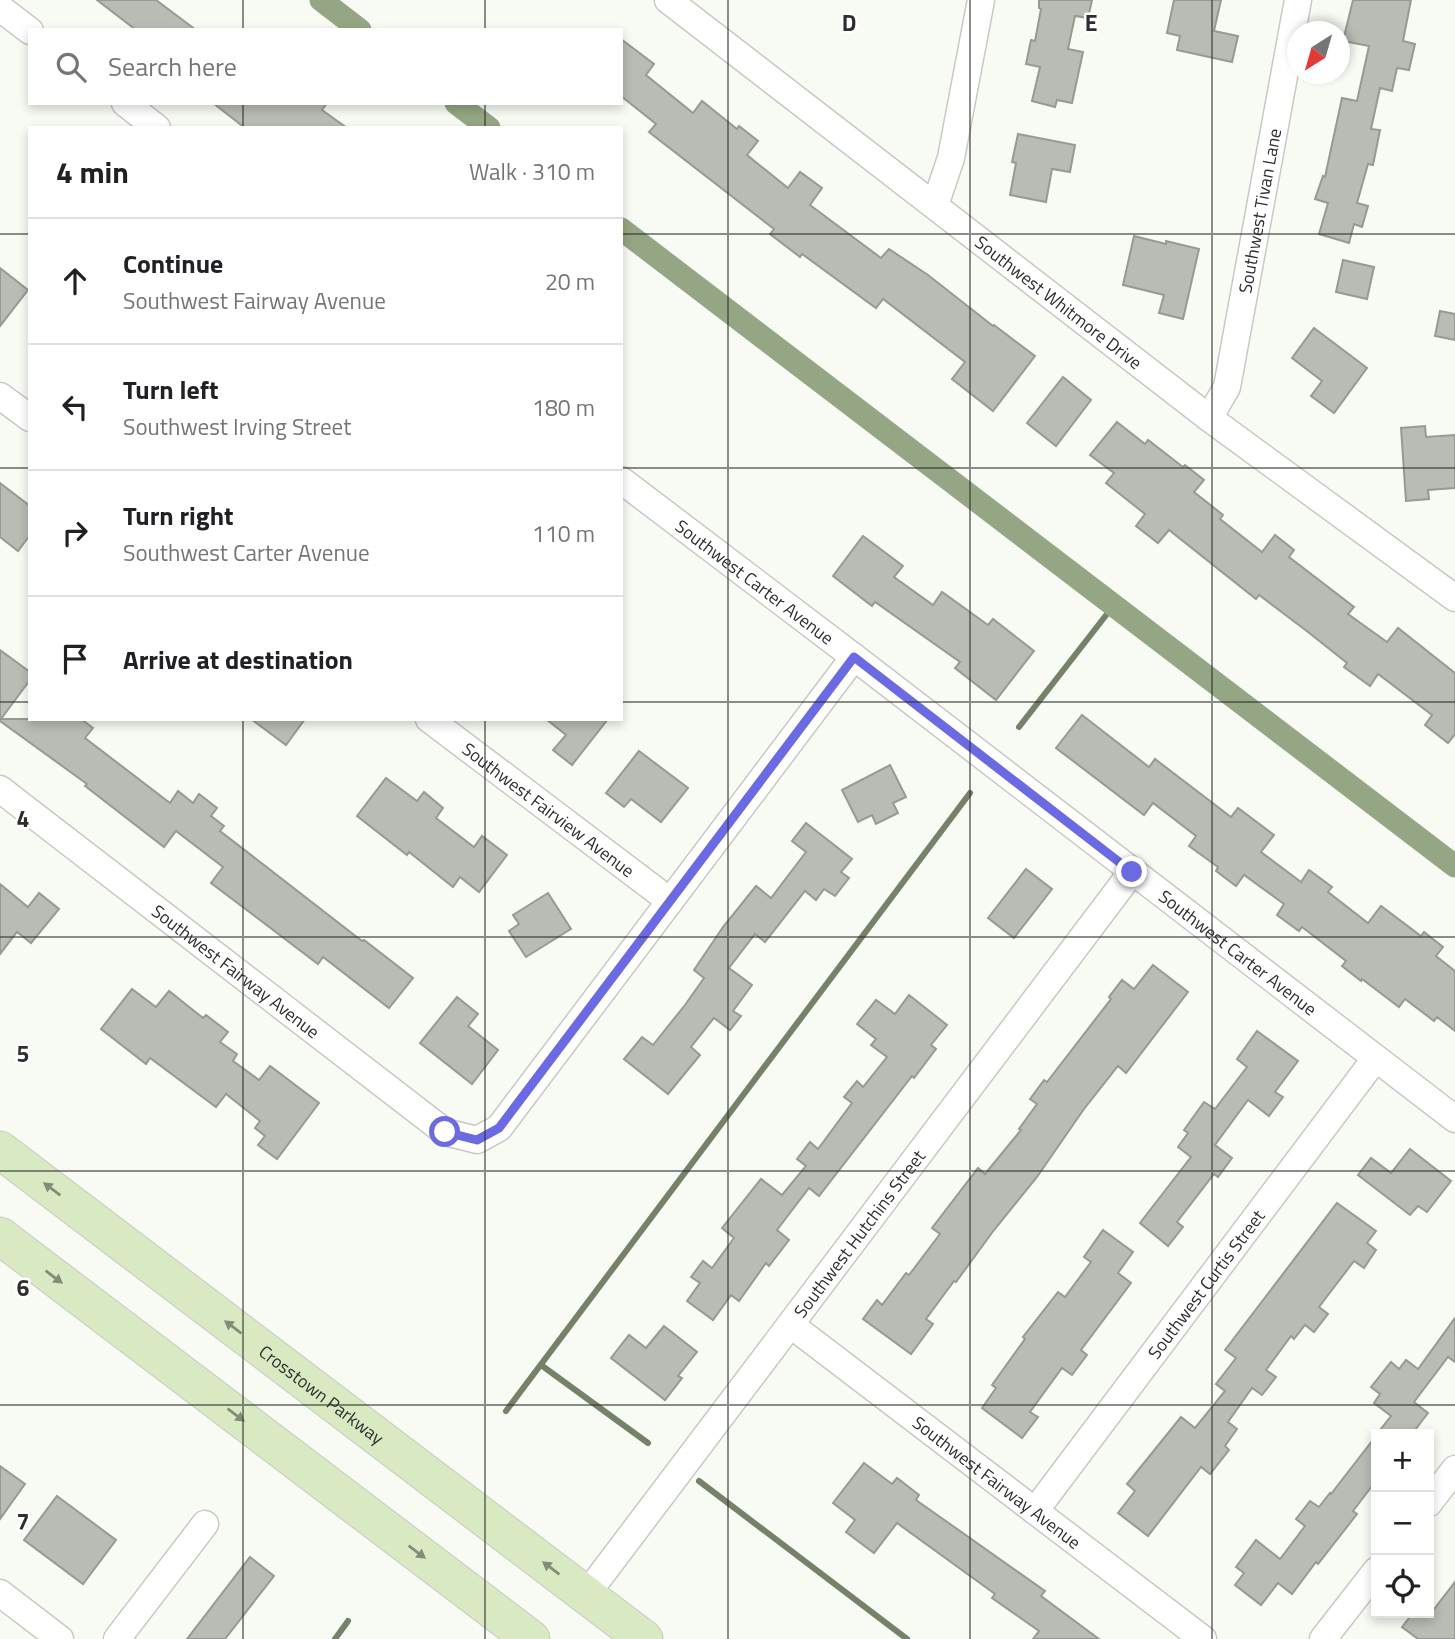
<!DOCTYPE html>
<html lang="en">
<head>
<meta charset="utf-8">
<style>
	:root { --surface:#fff; --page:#f2f2f2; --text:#202124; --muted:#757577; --line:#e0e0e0 }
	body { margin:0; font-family:"Titillium Web",sans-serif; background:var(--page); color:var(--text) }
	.controls { position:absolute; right:21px; bottom:21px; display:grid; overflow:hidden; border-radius:0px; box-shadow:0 4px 10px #0003 }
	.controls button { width:63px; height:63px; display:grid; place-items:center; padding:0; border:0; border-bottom:2px solid var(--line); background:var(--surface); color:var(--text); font:35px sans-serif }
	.compass { position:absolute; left:1287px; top:21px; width:63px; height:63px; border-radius:50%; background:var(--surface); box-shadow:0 4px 10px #0003; rotate:217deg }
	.stop { position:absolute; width:21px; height:21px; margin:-16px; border:5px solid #6b6ae3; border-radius:50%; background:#fff }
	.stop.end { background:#6b6ae3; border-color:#fff; box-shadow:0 2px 7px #0008 }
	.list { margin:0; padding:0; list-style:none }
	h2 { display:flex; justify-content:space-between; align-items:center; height:91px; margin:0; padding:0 28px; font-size:30px }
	h2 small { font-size:23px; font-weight:400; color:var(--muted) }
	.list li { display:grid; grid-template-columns:46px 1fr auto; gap:21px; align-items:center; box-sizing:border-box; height:126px; padding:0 28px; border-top:2px solid var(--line) }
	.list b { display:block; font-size:26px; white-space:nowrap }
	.list p { margin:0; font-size:23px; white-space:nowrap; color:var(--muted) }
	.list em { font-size:23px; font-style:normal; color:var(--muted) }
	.icon { flex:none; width:38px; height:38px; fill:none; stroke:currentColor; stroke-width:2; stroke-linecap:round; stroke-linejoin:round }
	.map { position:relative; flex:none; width:1455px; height:1639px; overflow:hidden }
	.search { position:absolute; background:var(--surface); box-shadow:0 4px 10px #0003; left:28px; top:28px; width:595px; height:77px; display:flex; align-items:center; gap:18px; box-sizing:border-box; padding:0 24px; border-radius:0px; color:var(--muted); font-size:26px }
	.panel { position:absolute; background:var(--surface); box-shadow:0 4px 10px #0003; left:28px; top:126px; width:595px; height:595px; border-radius:0px }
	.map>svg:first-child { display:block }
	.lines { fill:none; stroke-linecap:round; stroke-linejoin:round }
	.stream { stroke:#758269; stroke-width:6 }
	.canal { stroke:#94a683; stroke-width:23 }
	.building { fill:#b8bcb5; stroke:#969a93; stroke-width:2 }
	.minor-casing { stroke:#c6cac3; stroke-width:29 }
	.secondary-casing { stroke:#c6cac3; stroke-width:39 }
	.minor { stroke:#fff; stroke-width:26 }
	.secondary { stroke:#d9eac2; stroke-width:37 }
	.oneway { fill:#838c77 }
	.route { stroke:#6b6ae3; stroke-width:9 }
	.grid { fill:none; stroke:#2d2f2c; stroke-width:2; stroke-opacity:0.55 }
	.labels { text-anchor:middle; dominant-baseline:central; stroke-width:5; stroke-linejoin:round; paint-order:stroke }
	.street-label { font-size:18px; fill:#2d2f2c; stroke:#fff }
	.grid-label { font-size:23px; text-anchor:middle; font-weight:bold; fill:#2d2f2c; stroke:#fff; stroke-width:5; stroke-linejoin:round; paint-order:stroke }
</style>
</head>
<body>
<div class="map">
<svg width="1455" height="1639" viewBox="0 0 1455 1639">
	<rect width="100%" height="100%" fill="#f7fbf4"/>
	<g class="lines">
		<g class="stream">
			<path d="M 1019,727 L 1114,605"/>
			<path d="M 541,1365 L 648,1443"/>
			<path d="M 506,1411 L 970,793"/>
			<path d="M 699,1481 L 907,1639"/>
			<path d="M 335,1639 L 348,1621"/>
		</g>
		<g class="canal">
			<path d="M 321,0 L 360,30"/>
			<path d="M 456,103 L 489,128"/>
			<path d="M 621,229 L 1455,866"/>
		</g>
	</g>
	<g class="building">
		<path d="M 97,0 L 156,0 L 196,30 L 136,30 Z"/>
		<path d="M 1039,0 L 1092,0 L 1088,18 L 1075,16 L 1068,49 L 1083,52 L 1072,103 L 1057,100 L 1055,107 L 1032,101 L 1040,67 L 1026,64 L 1031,40 L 1035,41 L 1041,9 L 1039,8 Z"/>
		<path d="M 1174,0 L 1221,0 L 1214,31 L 1238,36 L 1232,62 L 1177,50 L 1180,36 L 1167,33 Z"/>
		<path d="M 1353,0 L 1411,0 L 1403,41 L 1415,44 L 1409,70 L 1397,68 L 1392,91 L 1380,88 L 1371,129 L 1380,130 L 1373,165 L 1368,164 L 1357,203 L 1368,206 L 1362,227 L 1354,224 L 1349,243 L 1319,234 L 1328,203 L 1315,199 L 1323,176 L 1325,177 L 1342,98 L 1357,101 L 1369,46 L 1343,41 Z"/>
		<path d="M 621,39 L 654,64 L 646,75 L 693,113 L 702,101 L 737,129 L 739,126 L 758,141 L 747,155 L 788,188 L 800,172 L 822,188 L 810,205 L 881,258 L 889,249 L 928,275 L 993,326 L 994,325 L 1035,356 L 993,411 L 952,379 L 965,362 L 883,299 L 876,308 L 802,254 L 800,257 L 770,234 L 774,229 L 649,132 L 656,124 L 621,96 Z"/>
		<path d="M 213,103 L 327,103 L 322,110 L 347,128 L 245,128 Z"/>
		<path d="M 1018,134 L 1075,145 L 1070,172 L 1052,169 L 1046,202 L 1010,195 L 1016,163 L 1012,162 Z"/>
		<path d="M 1134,236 L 1166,244 L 1166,241 L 1199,249 L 1183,319 L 1159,313 L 1164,295 L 1123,285 Z"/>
		<path d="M 1343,260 L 1374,267 L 1367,299 L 1336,292 Z"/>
		<path d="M 0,268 L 28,290 L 0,326 Z"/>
		<path d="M 1440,311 L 1455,314 L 1455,340 L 1435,336 Z"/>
		<path d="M 1314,328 L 1367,368 L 1334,413 L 1311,396 L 1322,381 L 1292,358 Z"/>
		<path d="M 1063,377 L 1091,400 L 1056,446 L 1027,423 Z"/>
		<path d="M 1117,422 L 1145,444 L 1148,440 L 1183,467 L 1185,465 L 1204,480 L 1194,492 L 1223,515 L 1220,519 L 1262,552 L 1275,535 L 1294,550 L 1289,557 L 1354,607 L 1348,614 L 1387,642 L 1398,628 L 1455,673 L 1455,734 L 1448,743 L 1425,725 L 1432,715 L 1378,674 L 1370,686 L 1344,667 L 1347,663 L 1308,632 L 1259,595 L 1256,599 L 1169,530 L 1158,543 L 1136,526 L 1145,514 L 1106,483 L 1114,473 L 1090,455 Z"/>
		<path d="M 1425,426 L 1426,437 L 1455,435 L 1455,488 L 1428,490 L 1429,499 L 1406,501 L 1401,428 Z"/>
		<path d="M 0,483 L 30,506 L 30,535 L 18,551 L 0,537 Z"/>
		<path d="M 863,536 L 903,566 L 894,577 L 933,605 L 942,592 L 988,625 L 993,619 L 1034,651 L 996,700 L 955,668 L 960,662 L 875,602 L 872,606 L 833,576 Z"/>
		<path d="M 0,650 L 30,672 L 30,680 L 1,719 L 81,719 L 93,728 L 85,738 L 170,803 L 178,791 L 193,803 L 199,794 L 217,808 L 211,816 L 224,826 L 220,831 L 362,941 L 364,940 L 413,978 L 389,1008 L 323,957 L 318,964 L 211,883 L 223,867 L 176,831 L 164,847 L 85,786 L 87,784 L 0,721 Z"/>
		<path d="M 1082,715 L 1149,767 L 1155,759 L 1231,817 L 1238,808 L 1274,835 L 1261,852 L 1301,882 L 1309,870 L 1332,887 L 1328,892 L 1368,923 L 1381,906 L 1421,936 L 1424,932 L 1443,947 L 1436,956 L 1455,971 L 1455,1031 L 1437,1017 L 1434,1021 L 1405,999 L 1399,1007 L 1362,979 L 1361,981 L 1342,966 L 1346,961 L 1302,927 L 1299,931 L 1277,915 L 1284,904 L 1244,875 L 1236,886 L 1216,871 L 1218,867 L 1189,846 L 1196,836 L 1153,803 L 1144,815 L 1056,748 Z"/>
		<path d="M 251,719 L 305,719 L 286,745 Z"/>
		<path d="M 546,719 L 608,719 L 572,765 L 553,750 L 566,735 Z"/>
		<path d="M 639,751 L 688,788 L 661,822 L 631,799 L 624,807 L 606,793 Z"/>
		<path d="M 890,765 L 906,797 L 893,803 L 898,813 L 876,824 L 872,815 L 858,822 L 842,790 Z"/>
		<path d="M 386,778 L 417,801 L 424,792 L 443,808 L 436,818 L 474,847 L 482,836 L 507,855 L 479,892 L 460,877 L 453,887 L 409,852 L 407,855 L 357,816 Z"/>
		<path d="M 806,823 L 852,859 L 841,872 L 849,878 L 835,896 L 824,889 L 816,900 L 805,891 L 765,942 L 755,934 L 729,968 L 752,985 L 733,1011 L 741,1016 L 730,1030 L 714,1018 L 691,1047 L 700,1055 L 668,1094 L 624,1059 L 642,1037 L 653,1045 L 685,1005 L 704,978 L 694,970 L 723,927 L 756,886 L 771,898 L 806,852 L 792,841 Z"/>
		<path d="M 1026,869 L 1052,889 L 1014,938 L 988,918 Z"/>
		<path d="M 0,884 L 28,907 L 39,893 L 59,909 L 31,943 L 17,932 L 0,954 Z"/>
		<path d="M 548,893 L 571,929 L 526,957 L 509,931 L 519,924 L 513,915 Z"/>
		<path d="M 1153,965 L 1188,992 L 1126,1073 L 1118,1066 L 1084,1109 L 1037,1177 L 994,1230 L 956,1282 L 954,1281 L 926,1319 L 933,1324 L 911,1354 L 863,1319 L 877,1300 L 882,1305 L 906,1273 L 909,1275 L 940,1234 L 932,1228 L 978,1168 L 985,1174 L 1021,1130 L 1019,1129 L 1037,1104 L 1030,1099 L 1044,1080 L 1047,1082 L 1111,999 L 1109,997 L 1122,980 L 1134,989 Z"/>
		<path d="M 132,989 L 156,1007 L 169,991 L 203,1018 L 206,1015 L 228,1032 L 220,1042 L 237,1054 L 233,1061 L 259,1080 L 270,1066 L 319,1103 L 277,1159 L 258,1145 L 265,1136 L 255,1128 L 260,1121 L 226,1094 L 216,1107 L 150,1058 L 146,1064 L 101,1029 Z"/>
		<path d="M 909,995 L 947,1025 L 931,1045 L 936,1049 L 914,1078 L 912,1076 L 819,1196 L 809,1188 L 777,1230 L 789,1240 L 769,1266 L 766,1263 L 739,1301 L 731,1295 L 713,1320 L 687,1301 L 700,1283 L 691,1277 L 703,1261 L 712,1268 L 734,1238 L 722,1228 L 761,1179 L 782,1195 L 806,1166 L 797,1159 L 810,1142 L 818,1149 L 852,1103 L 844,1097 L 857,1081 L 863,1087 L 887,1057 L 871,1045 L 876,1039 L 857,1024 L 876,1000 L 895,1014 Z"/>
		<path d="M 457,997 L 478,1014 L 468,1026 L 498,1050 L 472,1084 L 420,1043 Z"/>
		<path d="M 1257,1031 L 1298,1061 L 1275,1092 L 1283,1097 L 1269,1116 L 1248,1100 L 1215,1145 L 1232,1158 L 1218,1177 L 1214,1174 L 1177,1222 L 1183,1227 L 1168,1246 L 1140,1223 L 1191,1157 L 1178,1147 L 1188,1133 L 1184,1130 L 1204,1102 L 1215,1109 L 1247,1067 L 1237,1059 Z"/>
		<path d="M 1410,1149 L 1451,1181 L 1427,1212 L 1418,1206 L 1410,1215 L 1358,1175 L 1371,1158 L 1391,1173 Z"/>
		<path d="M 1337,1203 L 1376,1231 L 1367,1243 L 1376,1250 L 1364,1268 L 1354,1261 L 1319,1307 L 1328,1314 L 1314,1332 L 1305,1325 L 1294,1339 L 1291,1336 L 1266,1370 L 1276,1377 L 1262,1395 L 1252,1388 L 1228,1422 L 1237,1429 L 1225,1446 L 1229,1450 L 1210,1474 L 1201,1467 L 1148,1536 L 1118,1513 L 1135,1491 L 1127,1484 L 1181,1417 L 1195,1428 L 1225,1391 L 1216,1384 L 1236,1358 L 1225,1350 Z"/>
		<path d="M 1103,1230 L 1133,1252 L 1118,1273 L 1131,1283 L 1081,1350 L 1087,1355 L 1072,1375 L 1062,1368 L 1030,1412 L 1038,1417 L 1022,1438 L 982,1408 L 996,1388 L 992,1385 L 1025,1339 L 1023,1337 L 1058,1292 L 1065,1297 L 1091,1262 L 1084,1257 Z"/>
		<path d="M 1455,1318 L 1455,1362 L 1448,1357 L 1414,1402 L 1428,1413 L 1412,1434 L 1377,1434 L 1391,1416 L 1374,1403 L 1380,1394 L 1371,1387 L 1391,1362 L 1399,1369 L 1406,1360 L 1418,1369 Z"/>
		<path d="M 664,1326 L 697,1352 L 678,1376 L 682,1378 L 665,1400 L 611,1358 L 629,1335 L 646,1348 Z"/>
		<path d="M 1376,1436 L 1376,1481 L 1353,1511 L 1357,1514 L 1318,1564 L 1316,1562 L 1292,1594 L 1278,1583 L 1261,1605 L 1235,1585 L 1244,1573 L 1236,1567 L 1256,1540 L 1280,1559 L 1305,1526 L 1296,1519 L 1310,1501 L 1319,1507 L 1330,1493 L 1331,1494 Z"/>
		<path d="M 864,1463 L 892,1484 L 897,1478 L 919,1495 L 916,1500 L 1045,1591 L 1041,1596 L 1099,1639 L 1033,1639 L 1039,1631 L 992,1598 L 995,1594 L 897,1523 L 874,1553 L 846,1532 L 855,1520 L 833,1503 Z"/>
		<path d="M 0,1466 L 25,1484 L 0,1519 Z"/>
		<path d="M 57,1496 L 116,1540 L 83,1584 L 24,1540 Z"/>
		<path d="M 250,1557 L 274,1576 L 225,1639 L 187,1639 Z"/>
		<path d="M 1455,1582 L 1455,1639 L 1418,1639 L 1402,1627 L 1413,1613 L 1431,1613 Z"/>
	</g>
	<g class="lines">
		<defs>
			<g id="minor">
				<path id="s1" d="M 668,0 L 1209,418 L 1455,598"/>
				<path d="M 0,8 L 30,31"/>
				<path d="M 125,103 L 157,128"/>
				<path d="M 935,205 L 951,158 L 981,0"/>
				<path d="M 0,396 L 30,418"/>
				<path id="s2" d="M 1209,418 L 1227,387 L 1298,0"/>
				<path id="s3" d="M 621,480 L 854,657 L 1455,1119"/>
				<path id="s4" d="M 429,719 L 670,901"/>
				<path id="s5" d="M 0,789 L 445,1132 L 477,1140 L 499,1128 L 854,657"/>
				<path id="s6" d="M 791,1325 L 1203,1639"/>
				<path d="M 1429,1503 L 1455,1469"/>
				<path id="s7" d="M 1035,1511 L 1375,1059"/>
				<path d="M 0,1593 L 60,1639"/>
				<path id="s8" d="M 586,1595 L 1132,872"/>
				<path d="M 117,1639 L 205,1524"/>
				<path d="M 1323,1639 L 1376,1571"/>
			</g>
			<g id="secondary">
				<path id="s9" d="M 0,1150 L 644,1639"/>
				<path d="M 0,1236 L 531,1639"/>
			</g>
		</defs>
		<use href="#minor" class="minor-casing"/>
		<use href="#secondary" class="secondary-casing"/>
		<use href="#minor" class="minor"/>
		<use href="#secondary" class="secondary"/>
	</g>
	<defs><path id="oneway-solid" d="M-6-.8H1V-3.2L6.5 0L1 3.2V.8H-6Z" transform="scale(1.75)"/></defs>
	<g class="oneway">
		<use href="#oneway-solid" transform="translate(52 1189) rotate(-143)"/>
		<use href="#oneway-solid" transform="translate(54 1277) rotate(37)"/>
		<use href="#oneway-solid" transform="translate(233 1327) rotate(-143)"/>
		<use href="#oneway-solid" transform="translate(236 1415) rotate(37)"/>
		<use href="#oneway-solid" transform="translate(417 1552) rotate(37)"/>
		<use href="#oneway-solid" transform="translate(551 1568) rotate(-143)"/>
	</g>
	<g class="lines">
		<path class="route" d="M 445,1132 L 477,1140 L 499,1128 L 854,657 L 1132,872"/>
	</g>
	<path class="grid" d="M 243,0 L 243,30M 485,0 L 485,30M 728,0 L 728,1639M 970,0 L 970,1639M 1212,0 L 1212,1639M 243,103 L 243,128M 485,103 L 485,128M 0,234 L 30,234M 621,234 L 1455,234M 0,468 L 30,468M 621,468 L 1455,468M 0,702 L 30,702M 621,702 L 1455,702M 243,719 L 243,1639M 485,719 L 485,1639M 0,937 L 1455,937M 0,1171 L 1455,1171M 0,1405 L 1455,1405"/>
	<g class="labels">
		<g class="street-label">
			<text stroke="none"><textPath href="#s2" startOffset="215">Southwest Tivan Lane</textPath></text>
			<text stroke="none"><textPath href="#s1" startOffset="494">Southwest Whitmore Drive</textPath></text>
			<text stroke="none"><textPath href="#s3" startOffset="168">Southwest Carter Avenue</textPath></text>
			<text stroke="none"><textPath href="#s4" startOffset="150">Southwest Fairview Avenue</textPath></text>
			<text stroke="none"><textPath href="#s3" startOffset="777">Southwest Carter Avenue</textPath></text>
			<text stroke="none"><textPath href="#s5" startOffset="298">Southwest Fairway Avenue</textPath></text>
			<text stroke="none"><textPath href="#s8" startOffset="453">Southwest Hutchins Street</textPath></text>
			<text stroke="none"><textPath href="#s7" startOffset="284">Southwest Curtis Street</textPath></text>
			<text stroke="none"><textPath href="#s9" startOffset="404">Crosstown Parkway</textPath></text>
			<text stroke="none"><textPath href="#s6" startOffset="259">Southwest Fairway Avenue</textPath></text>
		</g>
	</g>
	<g class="grid-label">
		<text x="849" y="31">D</text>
		<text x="1091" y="31">E</text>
		<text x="23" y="827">4</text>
		<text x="23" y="1062">5</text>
		<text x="23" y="1296">6</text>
		<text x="23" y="1530">7</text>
	</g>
</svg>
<div class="controls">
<button>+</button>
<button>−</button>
<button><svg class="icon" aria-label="locate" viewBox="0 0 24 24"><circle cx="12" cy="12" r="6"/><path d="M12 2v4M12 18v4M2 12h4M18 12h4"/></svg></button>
</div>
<svg class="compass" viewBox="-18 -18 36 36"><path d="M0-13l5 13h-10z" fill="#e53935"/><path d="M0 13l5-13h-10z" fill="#757577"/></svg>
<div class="stop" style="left:445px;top:1132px"></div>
<div class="stop end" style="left:1132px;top:872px"></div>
<div class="search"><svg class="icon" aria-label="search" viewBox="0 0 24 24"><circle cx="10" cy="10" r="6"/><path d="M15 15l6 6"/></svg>Search here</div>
<section class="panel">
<h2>4 min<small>Walk · 310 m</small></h2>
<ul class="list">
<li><svg class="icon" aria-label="ahead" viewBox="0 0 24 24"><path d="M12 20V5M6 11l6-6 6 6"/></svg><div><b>Continue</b><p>Southwest Fairway Avenue</p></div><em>20 m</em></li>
<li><svg class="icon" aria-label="left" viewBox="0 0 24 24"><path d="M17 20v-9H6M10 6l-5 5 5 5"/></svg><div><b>Turn left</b><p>Southwest Irving Street</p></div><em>180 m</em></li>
<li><svg class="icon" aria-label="right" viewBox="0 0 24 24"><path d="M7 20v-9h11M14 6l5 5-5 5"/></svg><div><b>Turn right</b><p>Southwest Carter Avenue</p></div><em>110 m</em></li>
<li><svg class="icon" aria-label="arrive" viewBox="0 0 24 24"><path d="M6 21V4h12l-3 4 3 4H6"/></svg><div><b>Arrive at destination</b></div></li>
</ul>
</section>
</div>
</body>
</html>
